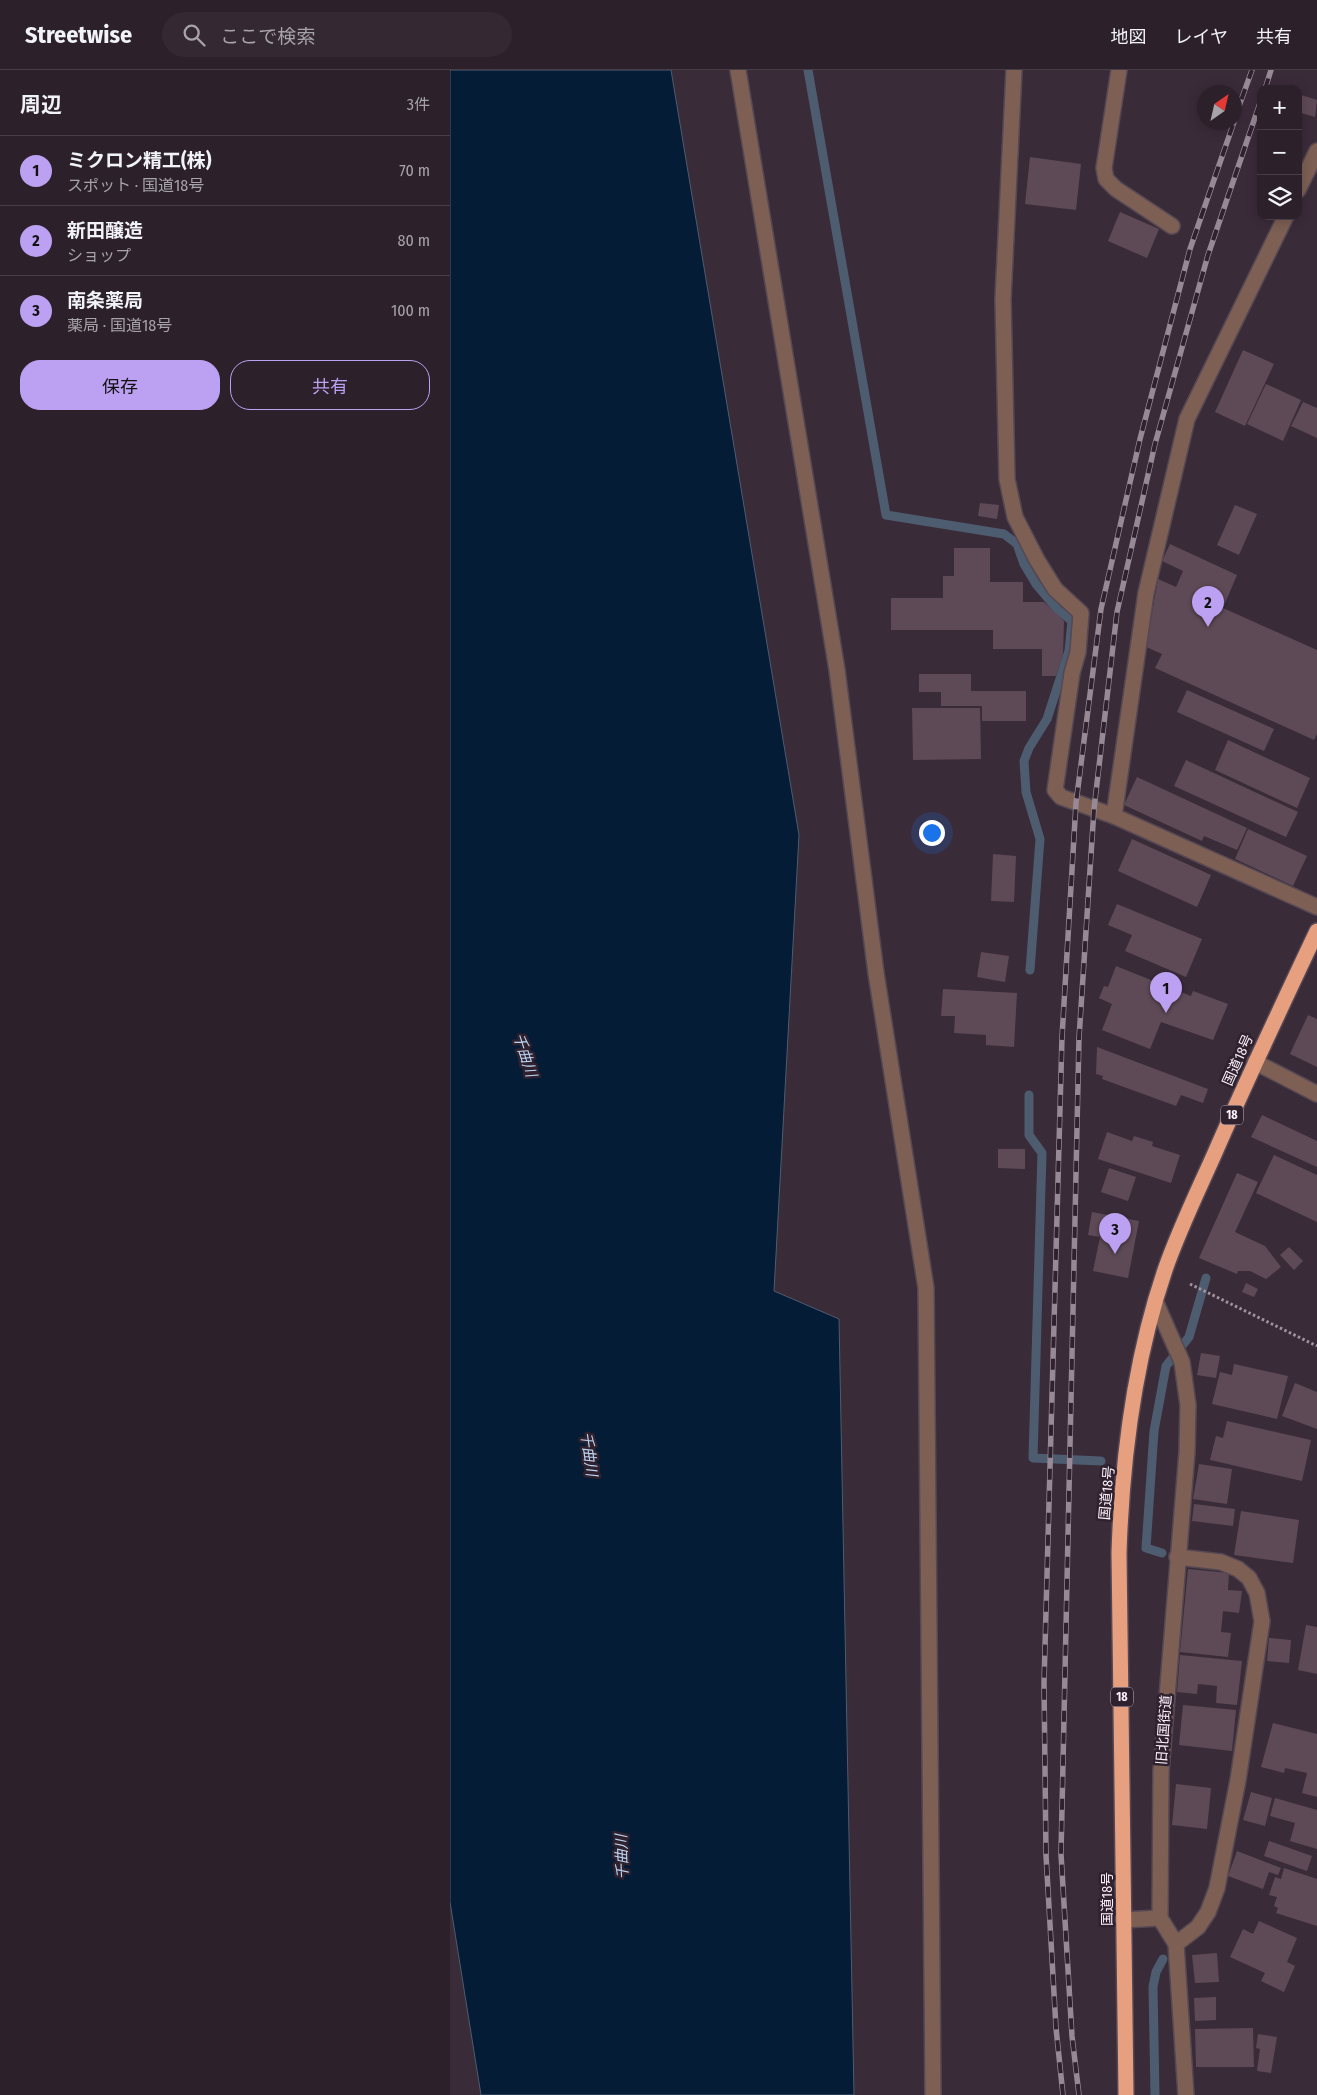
<!DOCTYPE html>
<html lang="ja">
<head>
<meta charset="utf-8">
<style>
	:root { --surface:#2c202b; --page:#342833; --text:#f1f3f6; --muted:#a6a3a9; --line:#483e47; --accent:#bca0f2 }
	body { margin:0; font-family:"Fira Sans Condensed","Noto Sans JP",sans-serif; background:var(--page); color:var(--text) }
	.controls { position:absolute; right:15px; top:15px; display:grid; overflow:hidden; border-radius:10px; box-shadow:0 2px 12px #0003 }
	.controls button { width:45px; height:45px; display:grid; place-items:center; padding:0; border:0; border-bottom:1px solid var(--line); background:var(--surface); color:var(--text); font:25px sans-serif }
	.compass { position:absolute; left:747px; top:15px; width:45px; height:45px; border-radius:50%; background:var(--surface); box-shadow:0 2px 12px #0003; rotate:34deg }
	.you { position:absolute; left:481px; top:762px; width:18px; height:18px; margin:-12px; border:4px solid #fff; border-radius:50%; background:#1a73e8; box-shadow:0 0 0 8px #1a73e833 }
	.badge { display:grid; place-items:center; width:32px; height:32px; border-radius:50%; background:var(--accent); color:#111; font-size:16px; font-weight:700 }
	.pin { position:absolute; translate:-50% -41px; filter:drop-shadow(0 1px 2px #0008) }
	.pin::after { content:''; position:absolute; top:26px; width:18px; height:15px; background:inherit; clip-path:polygon(0 0,100% 0,50% 100%) }
	.list { margin:0; padding:0; list-style:none }
	h2 { display:flex; justify-content:space-between; align-items:center; height:65px; margin:0; padding:0 20px; font-size:21px }
	h2 small { font-size:16px; font-weight:400; color:var(--muted) }
	.list li { display:grid; grid-template-columns:32px 1fr auto; gap:15px; align-items:center; box-sizing:border-box; height:70px; padding:0 20px; border-top:1px solid var(--line) }
	.list b { display:block; font-size:19px; white-space:nowrap }
	.list p { margin:0; font-size:16px; white-space:nowrap; color:var(--muted) }
	.list em { font-size:16px; font-style:normal; color:var(--muted) }
	.actions { display:flex; gap:10px; padding:15px 20px }
	.actions a { flex:1; padding:11px 0; border:1px solid var(--accent); border-radius:20px; text-align:center; font-size:18px; color:var(--accent) }
	.actions .main { background:var(--accent); color:#111 }
	.icon { flex:none; width:28px; height:28px; fill:none; stroke:currentColor; stroke-width:2; stroke-linecap:round; stroke-linejoin:round }
	.map { position:relative; flex:none; width:867px; height:2025px; overflow:hidden }
	header { display:flex; align-items:center; gap:30px; box-sizing:border-box; height:70px; padding:0 25px; background:var(--surface); border-bottom:1px solid var(--line) }
	header strong { font-size:24px }
	nav { display:flex; gap:28px; margin-inline-start:auto; font-size:18px }
	.search { width:350px; height:45px; background:var(--page); display:flex; align-items:center; gap:12px; box-sizing:border-box; padding:0 18px; border-radius:28px; color:var(--muted); font-size:19px }
	main { display:flex }
	aside { flex:1; background:var(--surface) }
	.map>svg:first-child { display:block }
	.water { fill:#041c35; stroke:#4e5c70 }
	.lines { fill:none; stroke-linecap:round; stroke-linejoin:round }
	.stream { stroke:#4e5c70; stroke-width:9 }
	.building { fill:#5e4a56 }
	.lane-casing { stroke:#554754; stroke-width:18 }
	.street-casing { stroke:#554754; stroke-width:18 }
	.highway-casing { stroke:#554754; stroke-width:18 }
	.path { stroke:#a0939f; stroke-width:3; stroke-dasharray:2.5 2.5; stroke-linecap:butt }
	.lane { stroke:#7d6053; stroke-width:15 }
	.street { stroke:#7d6053; stroke-width:15 }
	.highway { stroke:#e69f7f; stroke-width:15 }
	.rail-casing { stroke:#978a96; stroke-width:5.5 }
	.rail { stroke:#30212f; stroke-width:4; stroke-dasharray:11; stroke-linecap:butt }
	.labels { text-anchor:middle; dominant-baseline:central; stroke-width:5; stroke-linejoin:round; paint-order:stroke }
	.shield { fill:#30212f; stroke:#beb3bd; stroke-width:1 }
	.shield-label { font-size:12px; font-weight:bold; fill:#fbf1fa }
	.street-label { font-size:14px; fill:#fbf1fa; stroke:#30212f }
	.water-label { font-size:15px; font-style:italic; fill:#bbd6f4; stroke:#30212f }
</style>
</head>
<body>
<header>
<strong>Streetwise</strong>
<div class="search"><svg class="icon" aria-label="search" viewBox="0 0 24 24"><circle cx="10" cy="10" r="6"/><path d="M15 15l6 6"/></svg>ここで検索</div>
<nav><a>地図</a><a>レイヤ</a><a>共有</a></nav>
</header>
<main>
<aside>
<h2>周辺<small>3件</small></h2>
<ul class="list">
<li><span class="badge">1</span><div><b>ミクロン精工(株)</b><p>スポット · 国道18号</p></div><em>70 m</em></li>
<li><span class="badge">2</span><div><b>新田醸造</b><p>ショップ</p></div><em>80 m</em></li>
<li><span class="badge">3</span><div><b>南条薬局</b><p>薬局 · 国道18号</p></div><em>100 m</em></li>
</ul>
<div class="actions"><a class="main">保存</a><a>共有</a></div>
</aside>
<div class="map">
<svg width="867" height="2025" viewBox="0 0 867 2025">
	<rect width="100%" height="100%" fill="#3a2b39"/>
	<path class="water" d="M 0,0 L 221,0 L 349,765 L 324,1221 L 389,1249 L 404,2025 L 31,2025 L 0,1832 Z"/>
	<g class="lines">
		<g class="stream">
			<path d="M 358,0 L 436,445 L 554,464 L 567,474 L 574,494 L 586,514 L 608,540 L 622,551 L 619,581 L 597,649 L 579,678 L 574,691 L 576,722 L 590,769 L 580,900"/>
			<path d="M 579,1025 L 579,1065 L 592,1083 L 583,1388 L 651,1391"/>
			<path d="M 712,1483 L 696,1478 L 704,1361 L 716,1296 L 739,1267 L 756,1208"/>
			<path d="M 705,2025 L 703,1917 L 706,1902 L 713,1889"/>
		</g>
	</g>
	<g class="building">
		<path d="M 848,24 L 867,30 L 865,47 L 848,42 Z"/>
		<path d="M 580,87 L 631,94 L 626,140 L 575,134 Z"/>
		<path d="M 670,142 L 709,159 L 697,188 L 658,171 Z"/>
		<path d="M 793,280 L 824,294 L 795,356 L 765,342 Z"/>
		<path d="M 816,314 L 851,330 L 833,371 L 797,354 Z"/>
		<path d="M 853,332 L 867,338 L 867,368 L 841,356 Z"/>
		<path d="M 530,433 L 549,435 L 547,449 L 528,446 Z"/>
		<path d="M 785,435 L 807,444 L 789,485 L 767,475 Z"/>
		<path d="M 720,474 L 787,505 L 773,538 L 867,580 L 867,664 L 864,670 L 705,598 L 712,584 L 696,577 L 708,509 L 726,517 L 733,501 L 712,491 Z"/>
		<path d="M 504,478 L 540,478 L 540,512 L 573,512 L 573,532 L 594,532 L 614,551 L 613,585 L 606,606 L 592,606 L 592,579 L 543,579 L 543,560 L 441,560 L 441,528 L 493,528 L 493,506 L 504,506 Z"/>
		<path d="M 469,604 L 521,604 L 521,621 L 576,621 L 576,651 L 532,651 L 532,636 L 491,636 L 491,622 L 469,622 Z"/>
		<path d="M 737,620 L 824,659 L 814,681 L 727,642 Z"/>
		<path d="M 462,638 L 530,638 L 531,689 L 463,690 Z"/>
		<path d="M 778,670 L 860,708 L 847,738 L 765,700 Z"/>
		<path d="M 736,690 L 848,742 L 836,767 L 724,716 Z"/>
		<path d="M 687,707 L 797,758 L 787,780 L 754,766 L 752,771 L 674,735 Z"/>
		<path d="M 798,759 L 857,786 L 843,816 L 785,789 Z"/>
		<path d="M 682,769 L 761,805 L 747,837 L 668,801 Z"/>
		<path d="M 543,784 L 566,786 L 564,832 L 541,831 Z"/>
		<path d="M 667,834 L 752,869 L 736,907 L 675,881 L 682,865 L 658,855 Z"/>
		<path d="M 531,882 L 559,886 L 555,912 L 527,907 Z"/>
		<path d="M 666,896 L 741,926 L 743,921 L 778,934 L 763,970 L 711,952 L 700,979 L 652,960 L 662,934 L 649,928 L 654,916 L 658,917 Z"/>
		<path d="M 493,919 L 567,923 L 564,977 L 536,975 L 536,965 L 504,963 L 505,946 L 491,946 Z"/>
		<path d="M 858,945 L 867,949 L 867,997 L 840,984 Z"/>
		<path d="M 647,977 L 758,1019 L 753,1033 L 731,1025 L 726,1036 L 652,1009 L 653,1006 L 646,1004 Z"/>
		<path d="M 812,1045 L 867,1071 L 867,1097 L 801,1067 Z"/>
		<path d="M 657,1062 L 682,1071 L 684,1066 L 703,1072 L 702,1076 L 730,1085 L 721,1113 L 648,1089 Z"/>
		<path d="M 548,1079 L 575,1079 L 575,1099 L 548,1098 Z"/>
		<path d="M 824,1085 L 867,1105 L 867,1152 L 806,1123 Z"/>
		<path d="M 659,1098 L 686,1107 L 678,1131 L 651,1122 Z"/>
		<path d="M 787,1103 L 808,1112 L 785,1162 L 815,1176 L 831,1197 L 816,1209 L 800,1201 L 788,1201 L 787,1204 L 749,1188 Z"/>
		<path d="M 642,1142 L 689,1151 L 678,1208 L 643,1201 L 650,1167 L 638,1165 Z"/>
		<path d="M 839,1177 L 853,1191 L 844,1200 L 830,1185 Z"/>
		<path d="M 796,1213 L 808,1219 L 804,1227 L 792,1222 Z"/>
		<path d="M 751,1283 L 770,1286 L 766,1308 L 747,1305 Z"/>
		<path d="M 784,1294 L 838,1306 L 827,1349 L 762,1334 L 770,1302 L 782,1305 Z"/>
		<path d="M 845,1313 L 867,1322 L 867,1359 L 832,1346 Z"/>
		<path d="M 777,1351 L 861,1370 L 852,1411 L 760,1390 L 766,1366 L 773,1368 Z"/>
		<path d="M 749,1394 L 782,1399 L 777,1434 L 743,1429 Z"/>
		<path d="M 744,1434 L 785,1439 L 783,1456 L 742,1451 Z"/>
		<path d="M 791,1441 L 849,1450 L 843,1493 L 784,1485 Z"/>
		<path d="M 738,1499 L 779,1503 L 778,1520 L 792,1521 L 789,1543 L 773,1541 L 771,1562 L 781,1563 L 778,1587 L 730,1582 Z"/>
		<path d="M 856,1555 L 867,1557 L 867,1604 L 848,1600 Z"/>
		<path d="M 819,1568 L 841,1570 L 839,1593 L 817,1591 Z"/>
		<path d="M 730,1585 L 792,1591 L 787,1635 L 766,1633 L 767,1616 L 748,1614 L 747,1624 L 727,1622 Z"/>
		<path d="M 733,1635 L 786,1640 L 782,1681 L 729,1675 Z"/>
		<path d="M 823,1653 L 867,1664 L 867,1727 L 852,1723 L 857,1703 L 835,1698 L 834,1703 L 811,1697 Z"/>
		<path d="M 726,1714 L 761,1718 L 757,1759 L 722,1755 Z"/>
		<path d="M 801,1722 L 822,1728 L 815,1756 L 793,1750 Z"/>
		<path d="M 825,1728 L 867,1740 L 867,1779 L 840,1771 L 845,1753 L 820,1746 Z"/>
		<path d="M 819,1771 L 862,1786 L 857,1801 L 814,1786 Z"/>
		<path d="M 787,1781 L 831,1798 L 828,1805 L 819,1802 L 813,1819 L 778,1806 Z"/>
		<path d="M 834,1798 L 867,1809 L 867,1856 L 826,1843 L 828,1838 L 824,1836 L 827,1827 L 819,1825 L 825,1807 L 831,1809 Z"/>
		<path d="M 809,1851 L 847,1868 L 837,1892 L 845,1896 L 834,1922 L 811,1911 L 815,1903 L 780,1887 L 793,1859 L 803,1864 Z"/>
		<path d="M 767,1883 L 769,1912 L 745,1913 L 742,1885 Z"/>
		<path d="M 766,1927 L 766,1950 L 745,1951 L 744,1928 Z"/>
		<path d="M 803,1958 L 804,1997 L 746,1997 L 745,1959 Z"/>
		<path d="M 808,1964 L 827,1967 L 821,2003 L 807,2001 L 810,1979 L 806,1978 Z"/>
	</g>
	<g class="lines">
		<defs>
			<path id="lane" d="M 669,0 L 654,98 L 656,109 L 666,119 L 722,156"/>
			<g id="street">
				<path d="M 288,0 L 387,600 L 426,903 L 476,1218 L 483,2025"/>
				<path d="M 564,0 L 553,229 L 557,409 L 565,447 L 587,490 L 605,519 L 631,543 L 628,582 L 622,603 L 605,720 L 611,727 L 664,746"/>
				<path d="M 848,120 L 867,81"/>
				<path d="M 836,146 L 737,349 L 696,523 L 664,746 L 867,837"/>
				<path d="M 805,992 L 867,1024"/>
				<path d="M 706,1233 L 732,1292 L 738,1335 L 737,1382 L 711,1701 L 710,1848 L 726,1874 L 736,2025"/>
				<path d="M 673,1850 L 710,1848"/>
				<path d="M 726,1874 L 748,1857 L 758,1842 L 767,1818 L 788,1710 L 812,1551 L 807,1523 L 799,1508 L 788,1499 L 771,1492 L 727,1487"/>
			</g>
			<path id="highway" d="M 676,2025 L 669,1483 C 672,1390 685,1288 715,1200 C 729,1160 747,1123 764,1085 C 797,1009 832,935 867,861"/>
		</defs>
		<use href="#lane" class="lane-casing"/>
		<use href="#street" class="street-casing"/>
		<use href="#highway" class="highway-casing"/>
		<path class="path" d="M 740,1214 L 867,1276"/>
		<use href="#lane" class="lane"/>
		<use href="#street" class="street"/>
		<use href="#highway" class="highway"/>
		<defs>
			<g id="rail">
				<path d="M 815,19 L 821,0"/>
				<path d="M 784,50 L 802,0"/>
				<path d="M 613,2025 L 606,1958 L 596,1785 L 594,1613 L 612,967 L 626,733 L 651,539 L 690,369 L 740,179 L 784,52"/>
				<path d="M 629,2025 L 622,1966 L 611,1784 L 629,968 L 644,739 L 667,542 L 705,374 L 758,185 L 811,30"/>
			</g>
		</defs>
		<use href="#rail" class="rail-casing"/>
		<use href="#rail" class="rail"/>
	</g>
	<g class="labels">
		<g class="shield">
			<rect x="771" y="1035.5" width="22" height="19" rx="4"/>
			<rect x="661" y="1617.5" width="22" height="19" rx="4"/>
		</g>
		<g class="shield-label">
			<text x="782" y="1045">18</text>
			<text x="672" y="1627">18</text>
		</g>
		<g class="street-label">
			<text transform="translate(788 990) rotate(-66)">国道18号</text>
			<text transform="translate(657 1423) rotate(-85)">国道18号</text>
			<text transform="translate(714 1660) rotate(-86)">旧北国街道</text>
			<text transform="translate(657 1829) rotate(-90)">国道18号</text>
		</g>
		<g class="water-label">
			<text transform="translate(75 985) rotate(72)">千曲川</text>
			<text transform="translate(139 1384) rotate(82)">千曲川</text>
			<text transform="translate(172 1787) rotate(-92)">千曲川</text>
		</g>
	</g>
</svg>
<div class="controls">
<button>+</button>
<button>−</button>
<button><svg class="icon" aria-label="layers" viewBox="0 0 24 24"><path d="M12 4l9 5-9 5-9-5zM3 14l9 5 9-5"/></svg></button>
</div>
<svg class="compass" viewBox="-18 -18 36 36"><path d="M0-13l5 13h-10z" fill="#e53935"/><path d="M0 13l5-13h-10z" fill="#a6a3a9"/></svg>
<div class="you"></div>
<div class="pin badge" style="left:716px;top:943px">1</div>
<div class="pin badge" style="left:758px;top:557px">2</div>
<div class="pin badge" style="left:665px;top:1184px">3</div>
</div>
</main>
</body>
</html>
